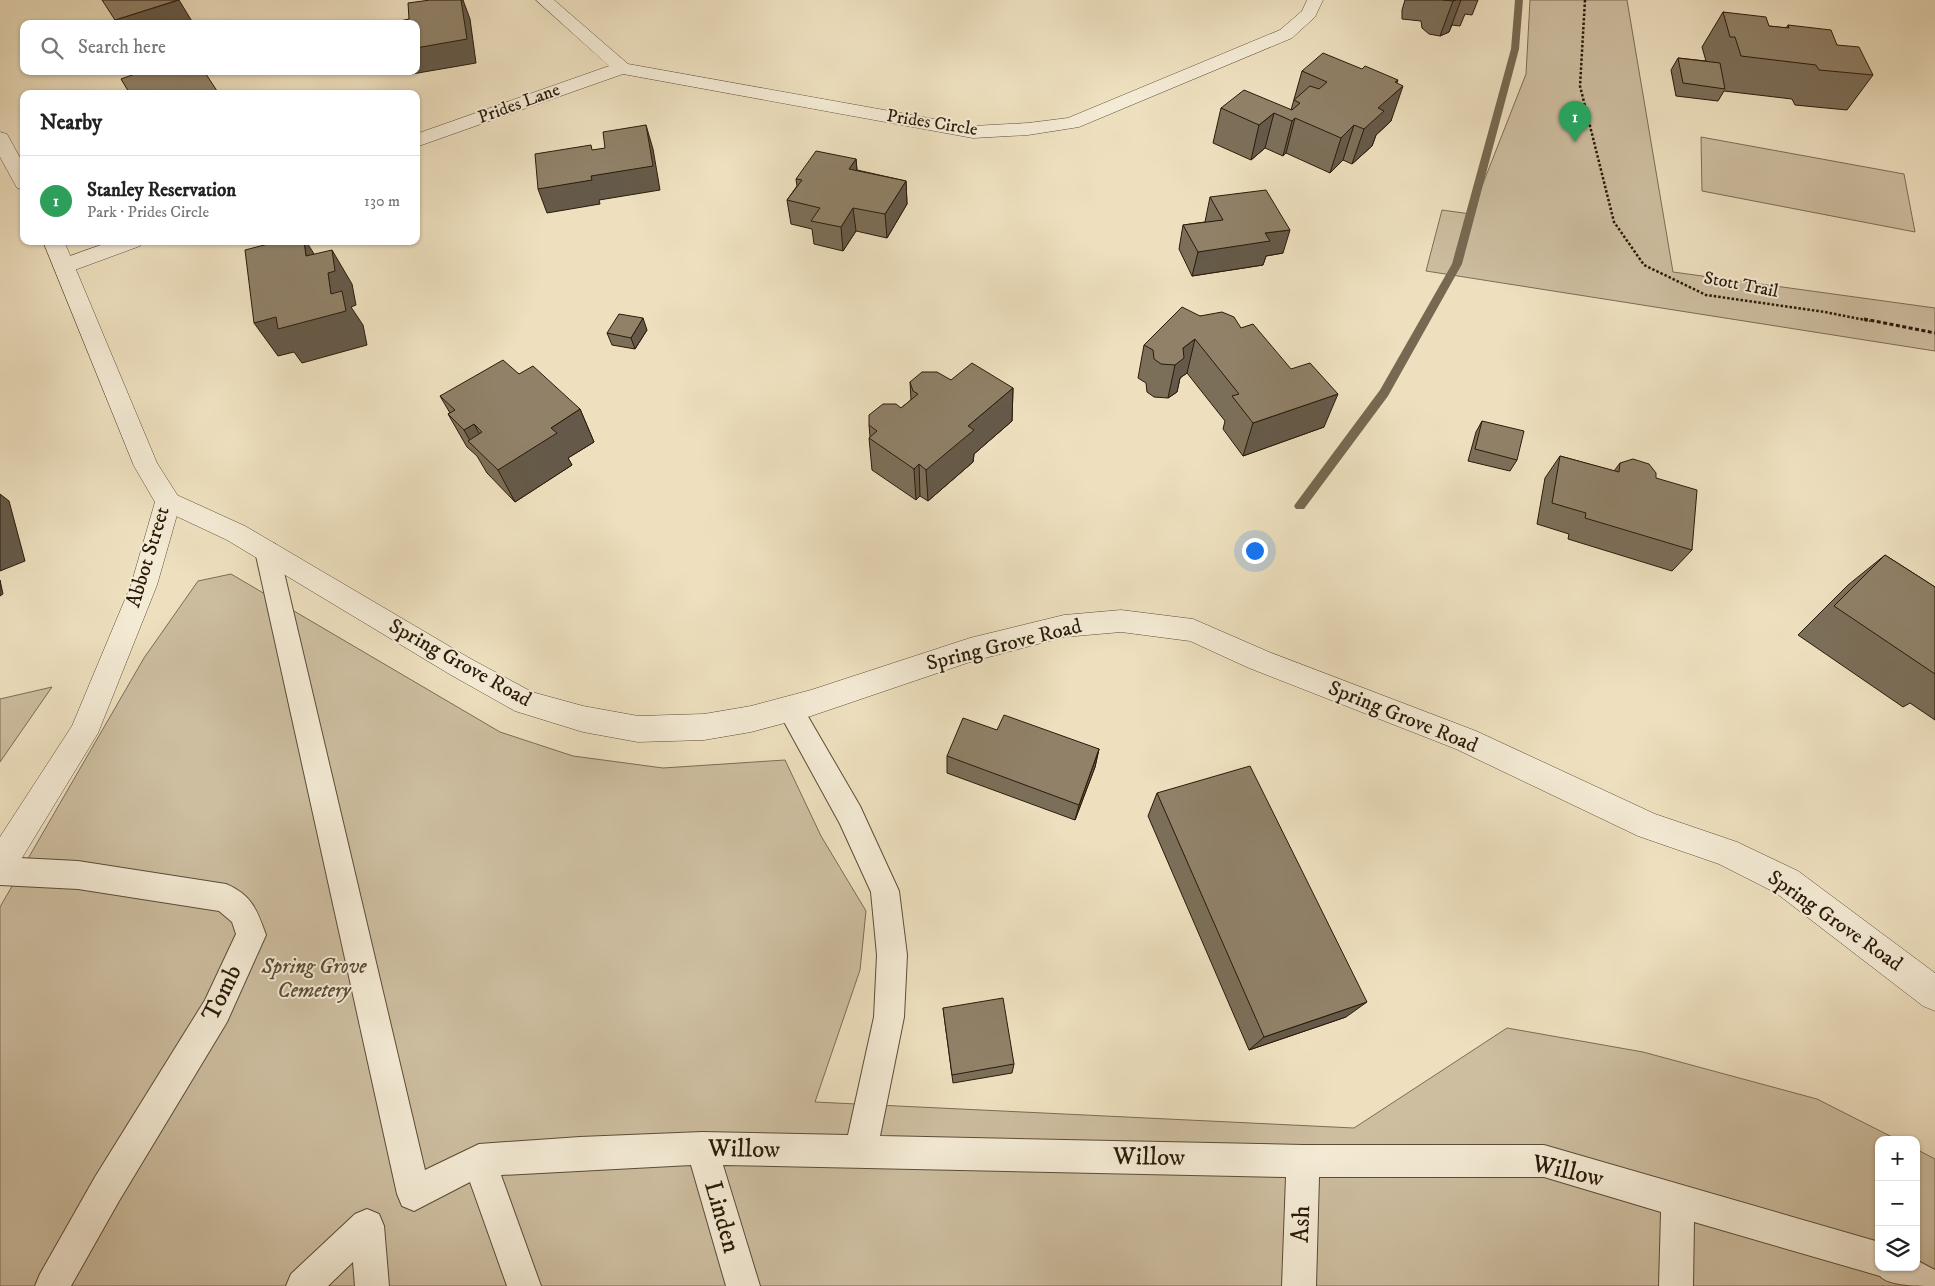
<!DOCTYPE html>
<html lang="en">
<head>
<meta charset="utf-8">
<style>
	:root { --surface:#fff; --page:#f6f6f6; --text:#222; --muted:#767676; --line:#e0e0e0; --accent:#db2777 }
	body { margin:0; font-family:"IM FELL DW Pica",serif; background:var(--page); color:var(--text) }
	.controls { position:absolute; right:15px; bottom:15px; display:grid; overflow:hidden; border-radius:10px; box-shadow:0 1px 4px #0004 }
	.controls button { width:45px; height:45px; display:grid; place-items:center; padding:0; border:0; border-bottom:1px solid var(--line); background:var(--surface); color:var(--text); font:25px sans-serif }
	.you { position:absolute; left:1254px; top:550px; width:18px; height:18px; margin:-12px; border:4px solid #fff; border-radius:50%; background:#1a73e8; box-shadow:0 0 0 8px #1a73e833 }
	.badge { display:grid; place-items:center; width:32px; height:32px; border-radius:50%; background:var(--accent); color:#fff; font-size:16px; font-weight:700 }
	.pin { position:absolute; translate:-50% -41px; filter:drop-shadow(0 1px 2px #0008) }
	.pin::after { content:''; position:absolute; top:26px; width:18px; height:15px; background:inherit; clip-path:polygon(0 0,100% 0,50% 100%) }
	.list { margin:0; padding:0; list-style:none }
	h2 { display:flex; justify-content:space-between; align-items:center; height:65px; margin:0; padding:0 20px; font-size:21px }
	h2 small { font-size:16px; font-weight:400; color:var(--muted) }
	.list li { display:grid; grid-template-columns:32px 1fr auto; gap:15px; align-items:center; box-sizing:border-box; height:90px; padding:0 20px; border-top:1px solid var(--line) }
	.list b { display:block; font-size:19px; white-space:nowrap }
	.list p { margin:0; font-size:16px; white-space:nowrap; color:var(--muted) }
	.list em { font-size:16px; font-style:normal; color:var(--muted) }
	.icon { flex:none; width:28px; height:28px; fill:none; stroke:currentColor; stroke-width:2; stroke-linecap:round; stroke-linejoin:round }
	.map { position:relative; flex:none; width:1935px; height:1286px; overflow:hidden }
	.search { position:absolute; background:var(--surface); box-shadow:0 1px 4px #0004; left:20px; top:20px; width:400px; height:55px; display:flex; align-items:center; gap:12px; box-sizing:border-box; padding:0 18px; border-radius:10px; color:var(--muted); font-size:19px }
	.panel { position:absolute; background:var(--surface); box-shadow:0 1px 4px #0004; left:20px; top:90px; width:400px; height:155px; border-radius:10px }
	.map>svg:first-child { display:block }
	.green { fill:#cdbea0; stroke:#7c6c55 }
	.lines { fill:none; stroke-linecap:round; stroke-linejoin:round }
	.stream { fill:#776951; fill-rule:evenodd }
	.service-casing { stroke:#5b4c37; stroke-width:2 }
	.minor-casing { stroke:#5b4c37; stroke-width:1 }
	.tertiary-casing { stroke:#5b4c37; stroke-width:1 }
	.path-far1 { stroke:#2a1a0a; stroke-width:2.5; stroke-dasharray:2.5 2; stroke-linecap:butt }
	.path { stroke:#2a1a0a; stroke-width:3; stroke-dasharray:4 2.5; stroke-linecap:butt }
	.service { fill:#f4ebd5; fill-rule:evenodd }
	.minor { fill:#f4ebd5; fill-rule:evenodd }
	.tertiary { fill:#f4ebd5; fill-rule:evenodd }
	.wall { fill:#7c6f59; stroke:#2a1a0a }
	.shaded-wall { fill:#655a49; stroke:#2a1a0a }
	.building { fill:#908168; stroke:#2a1a0a }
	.labels { text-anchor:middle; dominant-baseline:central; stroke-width:4; stroke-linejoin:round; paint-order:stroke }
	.far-street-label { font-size:18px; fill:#2a1a0a; stroke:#f4ebd5 }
	.street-label { font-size:21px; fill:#2a1a0a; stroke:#f4ebd5 }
	.park-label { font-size:21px; font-style:italic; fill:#5b4b37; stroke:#f4ebd5 }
	.near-street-label { font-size:25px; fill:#2a1a0a; stroke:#f4ebd5 }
</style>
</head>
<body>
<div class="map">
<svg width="1935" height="1286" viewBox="0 0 1935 1286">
	<rect width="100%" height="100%" fill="#eee0bf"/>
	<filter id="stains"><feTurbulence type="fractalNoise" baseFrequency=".004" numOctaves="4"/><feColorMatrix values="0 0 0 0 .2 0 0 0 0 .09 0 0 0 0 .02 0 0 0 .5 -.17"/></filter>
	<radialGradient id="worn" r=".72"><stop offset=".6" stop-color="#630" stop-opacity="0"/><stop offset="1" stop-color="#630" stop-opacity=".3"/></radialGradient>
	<g class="green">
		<path d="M 1530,0 L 1627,0 L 1673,272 L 1935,308 L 1935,351 L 1426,271 L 1442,210 L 1471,214 L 1526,74 Z"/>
		<path d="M 1701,137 L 1904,174 L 1915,232 L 1702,191 Z"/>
		<path d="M 231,574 L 500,732 L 573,756 L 663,768 L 785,760 L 821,836 L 866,911 L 860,970 L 815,1102 L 1354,1128 L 1507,1028 L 1643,1052 L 1817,1099 L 1898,1140 L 1879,1140 L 1879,1267 L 1916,1267 L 1916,1149 L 1935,1159 L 1935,1286 L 0,1286 L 0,907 L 144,658 L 198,581 Z"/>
		<path d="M 52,687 L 0,762 L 0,699 Z"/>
	</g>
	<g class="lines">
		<path class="stream" d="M 1515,0 L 1523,0 L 1519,49 L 1462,264 L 1388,396 L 1304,509 L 1296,509 L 1294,506 L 1296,503 L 1380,390 L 1452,264 L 1511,49 Z"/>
		<defs>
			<g id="service">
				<path d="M 267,542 L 275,544 L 279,551 L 425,1170 L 479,1144 L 580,1137 L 702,1132 L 848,1135 L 874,1017 L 877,955 L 871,892 L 840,824 L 777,709 L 781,701 L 790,698 L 799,701 L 860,806 L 899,891 L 907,955 L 904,1017 L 880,1136 L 1303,1145 L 1544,1145 L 1879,1242 L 1879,1267 L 1916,1267 L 1916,1260 L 1935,1270 L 1935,1286 C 1920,1286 1888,1286 1880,1276 L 1694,1222 L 1693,1286 L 1659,1286 L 1661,1212 L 1544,1177 L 1319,1177 L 1316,1286 L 1282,1286 L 1286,1177 L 723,1165 L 760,1286 L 726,1286 L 691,1165 L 501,1175 L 541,1286 L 507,1286 L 470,1182 L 414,1211 L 402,1206 L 397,1194 L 255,551 L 259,544 Z"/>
				<path d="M 0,857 L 78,861 L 226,884 C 252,895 257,910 266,935 L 227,1022 L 119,1201 L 71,1286 L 35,1286 L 40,1274 L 95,1177 L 205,1000 L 236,934 L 232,922 L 219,911 L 78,889 L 0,885 Z"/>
				<path d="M 367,1209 L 379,1214 L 384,1226 L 389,1286 L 355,1286 L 353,1262 L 328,1286 L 286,1286 L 291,1274 L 355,1214 Z"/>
			</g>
			<g id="minor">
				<path d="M 536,0 L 554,0 L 628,64 L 973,126 L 1028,123 L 1068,118 L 1280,30 L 1302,11 L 1307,0 L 1323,0 L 1315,17 L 1292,38 L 1079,127 L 1028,135 L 973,138 L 623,74 L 416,147 L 416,134 L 609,66 Z"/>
				<path d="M 112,241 L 143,241 L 140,246 L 72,271 L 64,273 L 56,271 L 53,266 L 56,261 Z"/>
				<path d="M 168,491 L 245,526 L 471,659 L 532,692 L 583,706 L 638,716 L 704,714 L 751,706 L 811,690 L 970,638 L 1064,615 L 1121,610 L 1193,619 L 1269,652 L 1476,731 L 1655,814 L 1737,842 L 1798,871 L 1935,973 L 1935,1011 L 1923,1006 L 1776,893 L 1719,864 L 1638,836 L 1456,749 L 1249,668 L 1190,641 L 1121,632 L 1064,637 L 970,662 L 811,716 L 751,732 L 704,740 L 638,742 L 583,732 L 515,711 L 451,675 L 227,540 L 159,508 L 155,501 L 159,494 Z"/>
			</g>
			<g id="tertiary">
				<path d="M 0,132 L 7,134 L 24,165 L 24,190 L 17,188 L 0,157 Z"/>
				<path d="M 43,241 L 64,241 L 157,463 L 181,501 L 157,585 L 98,733 L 11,876 L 0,880 L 0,837 L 72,726 L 131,585 L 155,502 L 134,466 Z"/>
			</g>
		</defs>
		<use href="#service" class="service-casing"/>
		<use href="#minor" class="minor-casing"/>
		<use href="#tertiary" class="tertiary-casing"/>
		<path class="path-far1" d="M 1585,0 L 1580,86 L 1614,222 L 1644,265 L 1706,295 L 1825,312 L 1870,321"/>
		<path class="path" d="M 1864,319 L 1935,333"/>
		<use href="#service" class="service"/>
		<use href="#minor" class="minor"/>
		<use href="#tertiary" class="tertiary"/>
	</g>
	<g class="wall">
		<path d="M 1405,0 L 1478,0 L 1472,15 L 1465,14 L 1460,26 L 1452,25 L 1449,32 L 1440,36 L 1429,34 L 1422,28 L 1421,21 L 1402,19 L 1402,10 Z"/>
		<path d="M 1723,12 L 1769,26 L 1786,28 L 1788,25 L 1837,45 L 1873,75 L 1847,110 L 1795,105 L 1792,99 L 1724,91 L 1718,101 L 1676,96 L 1671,70 L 1678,58 L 1706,61 L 1702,47 Z"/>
		<path d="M 1302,71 L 1396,83 L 1391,121 L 1376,135 L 1372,146 L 1352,164 L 1343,160 L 1330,173 L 1286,153 L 1283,156 L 1265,148 L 1251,160 L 1213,143 L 1221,108 L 1291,110 Z"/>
		<path d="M 856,159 L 857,170 L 906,181 L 907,204 L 887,238 L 856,231 L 843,251 L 814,244 L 812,229 L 791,224 L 787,200 L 797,186 L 796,179 Z"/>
		<path d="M 1210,197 L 1283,253 L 1266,256 L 1263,265 L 1192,276 L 1179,249 L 1183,225 L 1205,222 Z"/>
		<path d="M 1200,316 L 1241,328 L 1324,427 L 1243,456 L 1223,429 L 1225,421 L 1187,373 L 1180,378 L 1177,392 L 1168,398 L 1154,397 L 1147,392 L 1146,383 L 1138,378 L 1144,345 Z"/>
		<path d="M 647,330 L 635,349 L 612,345 L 607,333 Z"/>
		<path d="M 519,374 L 580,409 L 594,442 L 568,458 L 572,465 L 515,502 L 487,473 L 477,456 L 467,447 L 448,414 L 450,413 L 440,396 Z"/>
		<path d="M 951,380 L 1013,388 L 1012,421 L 974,454 L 973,462 L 928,501 L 920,496 L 916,500 L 872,470 L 869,438 L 870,437 L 869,425 L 901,408 L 911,400 L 910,382 Z"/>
		<path d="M 1482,421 L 1517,460 L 1510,471 L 1468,461 L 1476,432 Z"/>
		<path d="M 1560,456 L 1614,471 L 1620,463 L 1656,478 L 1692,550 L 1672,571 L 1568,539 L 1569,534 L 1537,524 L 1545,478 Z"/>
		<path d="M 1885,555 L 1935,587 L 1935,720 L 1910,703 L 1903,707 L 1798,635 L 1848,585 Z"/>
		<path d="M 997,730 L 1099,749 L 1095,767 L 1075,820 L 947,773 L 947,756 Z"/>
		<path d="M 1157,793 L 1346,1017 L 1249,1050 L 1148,816 Z"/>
		<path d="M 943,1008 L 1014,1064 L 1012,1073 L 953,1083 Z"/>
	</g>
	<g class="shaded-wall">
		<path d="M 179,0 L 193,23 L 118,24 L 115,20 Z"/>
		<path d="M 461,0 L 463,0 L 470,19 L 476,63 L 412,74 L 411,71 L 416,71 L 416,48 Z"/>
		<path d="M 1456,0 L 1461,0 L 1449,32 L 1440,36 L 1453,1 Z"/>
		<path d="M 1398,80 L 1392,96 L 1403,86 L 1391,121 L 1376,135 L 1372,146 L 1352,164 L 1364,129 L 1395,82 Z"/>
		<path d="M 1274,113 L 1265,148 L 1251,160 L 1259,125 Z"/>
		<path d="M 1295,118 L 1286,153 L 1283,156 L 1292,121 Z"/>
		<path d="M 646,125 L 653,149 L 660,190 L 599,200 L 600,204 L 547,213 L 538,189 Z"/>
		<path d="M 1354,125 L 1343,160 L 1330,173 L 1341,138 Z"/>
		<path d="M 856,159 L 858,183 L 849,169 Z"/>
		<path d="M 906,181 L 907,204 L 887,238 L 885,214 Z"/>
		<path d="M 853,208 L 856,231 L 843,251 L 841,227 Z"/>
		<path d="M 1290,230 L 1283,253 L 1266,256 L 1263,265 L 1192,276 L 1198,252 L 1265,233 Z"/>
		<path d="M 304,241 L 306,241 L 324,270 L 306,256 Z"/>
		<path d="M 332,250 L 352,284 L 356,305 L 351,307 L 363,325 L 367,345 L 302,363 L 294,352 L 278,356 L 254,323 L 331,294 L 328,273 Z"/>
		<path d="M 643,318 L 647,330 L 635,349 L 631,338 Z"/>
		<path d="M 1195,339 L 1187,373 L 1180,378 L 1177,392 L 1168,398 L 1175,365 L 1183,348 Z"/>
		<path d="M 1013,388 L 1012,421 L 974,454 L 973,462 L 928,501 L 926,470 L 968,426 Z"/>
		<path d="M 1338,394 L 1324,427 L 1243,456 L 1253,423 Z"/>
		<path d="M 580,409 L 594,442 L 568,458 L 572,465 L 515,502 L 498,470 L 551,428 Z"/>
		<path d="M 474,424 L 492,456 L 473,446 L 464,430 Z"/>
		<path d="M 919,464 L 920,496 L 916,500 L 914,469 Z"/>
		<path d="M 0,494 L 9,501 L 25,561 L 0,571 Z"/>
		<path d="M 0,580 L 3,594 L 0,596 Z"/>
		<path d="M 1099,749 L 1095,767 L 1075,820 L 1079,805 Z"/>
		<path d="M 1367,1002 L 1346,1017 L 1249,1050 L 1264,1037 Z"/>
	</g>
	<g class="building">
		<path d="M 102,0 L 178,0 L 115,20 Z"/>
		<path d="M 430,0 L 461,0 L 467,39 L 416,48 L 416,24 L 400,24 L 400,21 L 409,19 L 408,3 Z"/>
		<path d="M 1443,0 L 1456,0 L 1453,1 Z"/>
		<path d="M 1723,12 L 1766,17 L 1769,26 L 1789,28 L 1788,25 L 1831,30 L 1837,45 L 1859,47 L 1873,75 L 1819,70 L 1816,65 L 1741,56 L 1735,37 L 1730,37 Z"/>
		<path d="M 1323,53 L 1362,69 L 1365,66 L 1398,80 L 1395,82 L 1403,86 L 1378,108 L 1384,111 L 1364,129 L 1354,125 L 1341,138 L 1295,118 L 1292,121 L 1274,113 L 1259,125 L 1221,108 L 1244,90 L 1292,110 L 1300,103 L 1294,100 L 1310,86 L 1319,89 L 1327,82 L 1302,71 Z"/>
		<path d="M 1678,58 L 1720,63 L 1725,89 L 1683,83 Z"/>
		<path d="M 133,71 L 204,71 L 219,94 L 130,94 L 121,79 L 135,74 Z"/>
		<path d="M 646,125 L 653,166 L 591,176 L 592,180 L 538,189 L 535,154 L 591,145 L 592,150 L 605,148 L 603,132 Z"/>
		<path d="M 816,151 L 856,159 L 849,169 L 906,181 L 885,214 L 853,208 L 841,227 L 811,221 L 820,208 L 787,200 L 802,180 L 796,179 Z"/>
		<path d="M 1266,190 L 1290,230 L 1265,233 L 1270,241 L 1198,252 L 1183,225 L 1223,220 L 1210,197 Z"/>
		<path d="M 280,241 L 304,241 L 306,256 L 332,250 L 335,271 L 328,273 L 331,294 L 342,291 L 346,311 L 278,329 L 276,317 L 254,323 L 245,250 Z"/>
		<path d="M 1182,307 L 1200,316 L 1222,312 L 1234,317 L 1241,328 L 1253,324 L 1291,369 L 1310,363 L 1338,394 L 1253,423 L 1232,396 L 1239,394 L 1195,339 L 1183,348 L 1184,358 L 1175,365 L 1161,364 L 1154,359 L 1153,350 L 1144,345 Z"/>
		<path d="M 619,314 L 643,318 L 631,338 L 607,333 Z"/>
		<path d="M 503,360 L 519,374 L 533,366 L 580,409 L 551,428 L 557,433 L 498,470 L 468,441 L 482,432 L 474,424 L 464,430 L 448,414 L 455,410 L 440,396 Z"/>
		<path d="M 972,363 L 1013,388 L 968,426 L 974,430 L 926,470 L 919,464 L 914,469 L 869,438 L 877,431 L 869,425 L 869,415 L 883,404 L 896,404 L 901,408 L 918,394 L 913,391 L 910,382 L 922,372 L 937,372 L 951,380 Z"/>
		<path d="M 1482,421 L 1524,431 L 1517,460 L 1475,449 Z"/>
		<path d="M 1560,456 L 1619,472 L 1620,463 L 1633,459 L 1649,464 L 1656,473 L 1656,478 L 1697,490 L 1692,550 L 1585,518 L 1586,513 L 1552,503 Z"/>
		<path d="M 1885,555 L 1935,587 L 1935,674 L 1834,606 Z"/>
		<path d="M 1004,715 L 1099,749 L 1079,805 L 947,756 L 963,718 L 997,730 Z"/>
		<path d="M 1250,766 L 1367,1002 L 1264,1037 L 1157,793 Z"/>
		<path d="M 1003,998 L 1014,1064 L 952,1075 L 943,1008 Z"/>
	</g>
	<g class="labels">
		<g class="far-street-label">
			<text transform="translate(519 104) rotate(-20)">Prides Lane</text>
			<text transform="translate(932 123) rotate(9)">Prides Circle</text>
			<text transform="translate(1741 285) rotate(11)">Stott Trail</text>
		</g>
		<g class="street-label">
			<text transform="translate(148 557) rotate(-73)">Abbot Street</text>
			<text transform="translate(1004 645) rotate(-14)">Spring Grove Road</text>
			<text transform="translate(460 663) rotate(29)">Spring Grove Road</text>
			<text transform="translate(1403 717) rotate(22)">Spring Grove Road</text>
			<text transform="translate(1835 921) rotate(35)">Spring Grove Road</text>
		</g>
		<g class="park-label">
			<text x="314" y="967">Spring Grove<tspan x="314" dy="24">Cemetery</tspan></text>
		</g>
		<g class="near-street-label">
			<text transform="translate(222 993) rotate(-64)">Tomb</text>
			<text transform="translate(744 1149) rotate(1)">Willow</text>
			<text transform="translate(1149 1157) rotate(1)">Willow</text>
			<text transform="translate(1568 1171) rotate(13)">Willow</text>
			<text transform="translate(722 1217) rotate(74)">Linden</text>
			<text transform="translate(1301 1224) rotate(-88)">Ash</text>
		</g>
	</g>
	<rect width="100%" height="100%" filter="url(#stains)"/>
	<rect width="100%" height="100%" fill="url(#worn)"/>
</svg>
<div class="controls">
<button>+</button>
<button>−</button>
<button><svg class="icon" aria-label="layers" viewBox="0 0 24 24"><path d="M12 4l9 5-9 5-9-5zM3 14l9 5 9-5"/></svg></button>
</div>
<div class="you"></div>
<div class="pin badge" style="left:1575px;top:142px;background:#2e9e5b">1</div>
<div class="search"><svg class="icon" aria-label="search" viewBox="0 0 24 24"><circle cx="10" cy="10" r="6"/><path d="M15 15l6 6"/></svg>Search here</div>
<section class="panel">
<h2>Nearby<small></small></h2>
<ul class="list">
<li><span class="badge" style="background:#2e9e5b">1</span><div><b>Stanley Reservation</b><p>Park · Prides Circle</p></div><em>130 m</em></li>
</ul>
</section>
</div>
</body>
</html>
